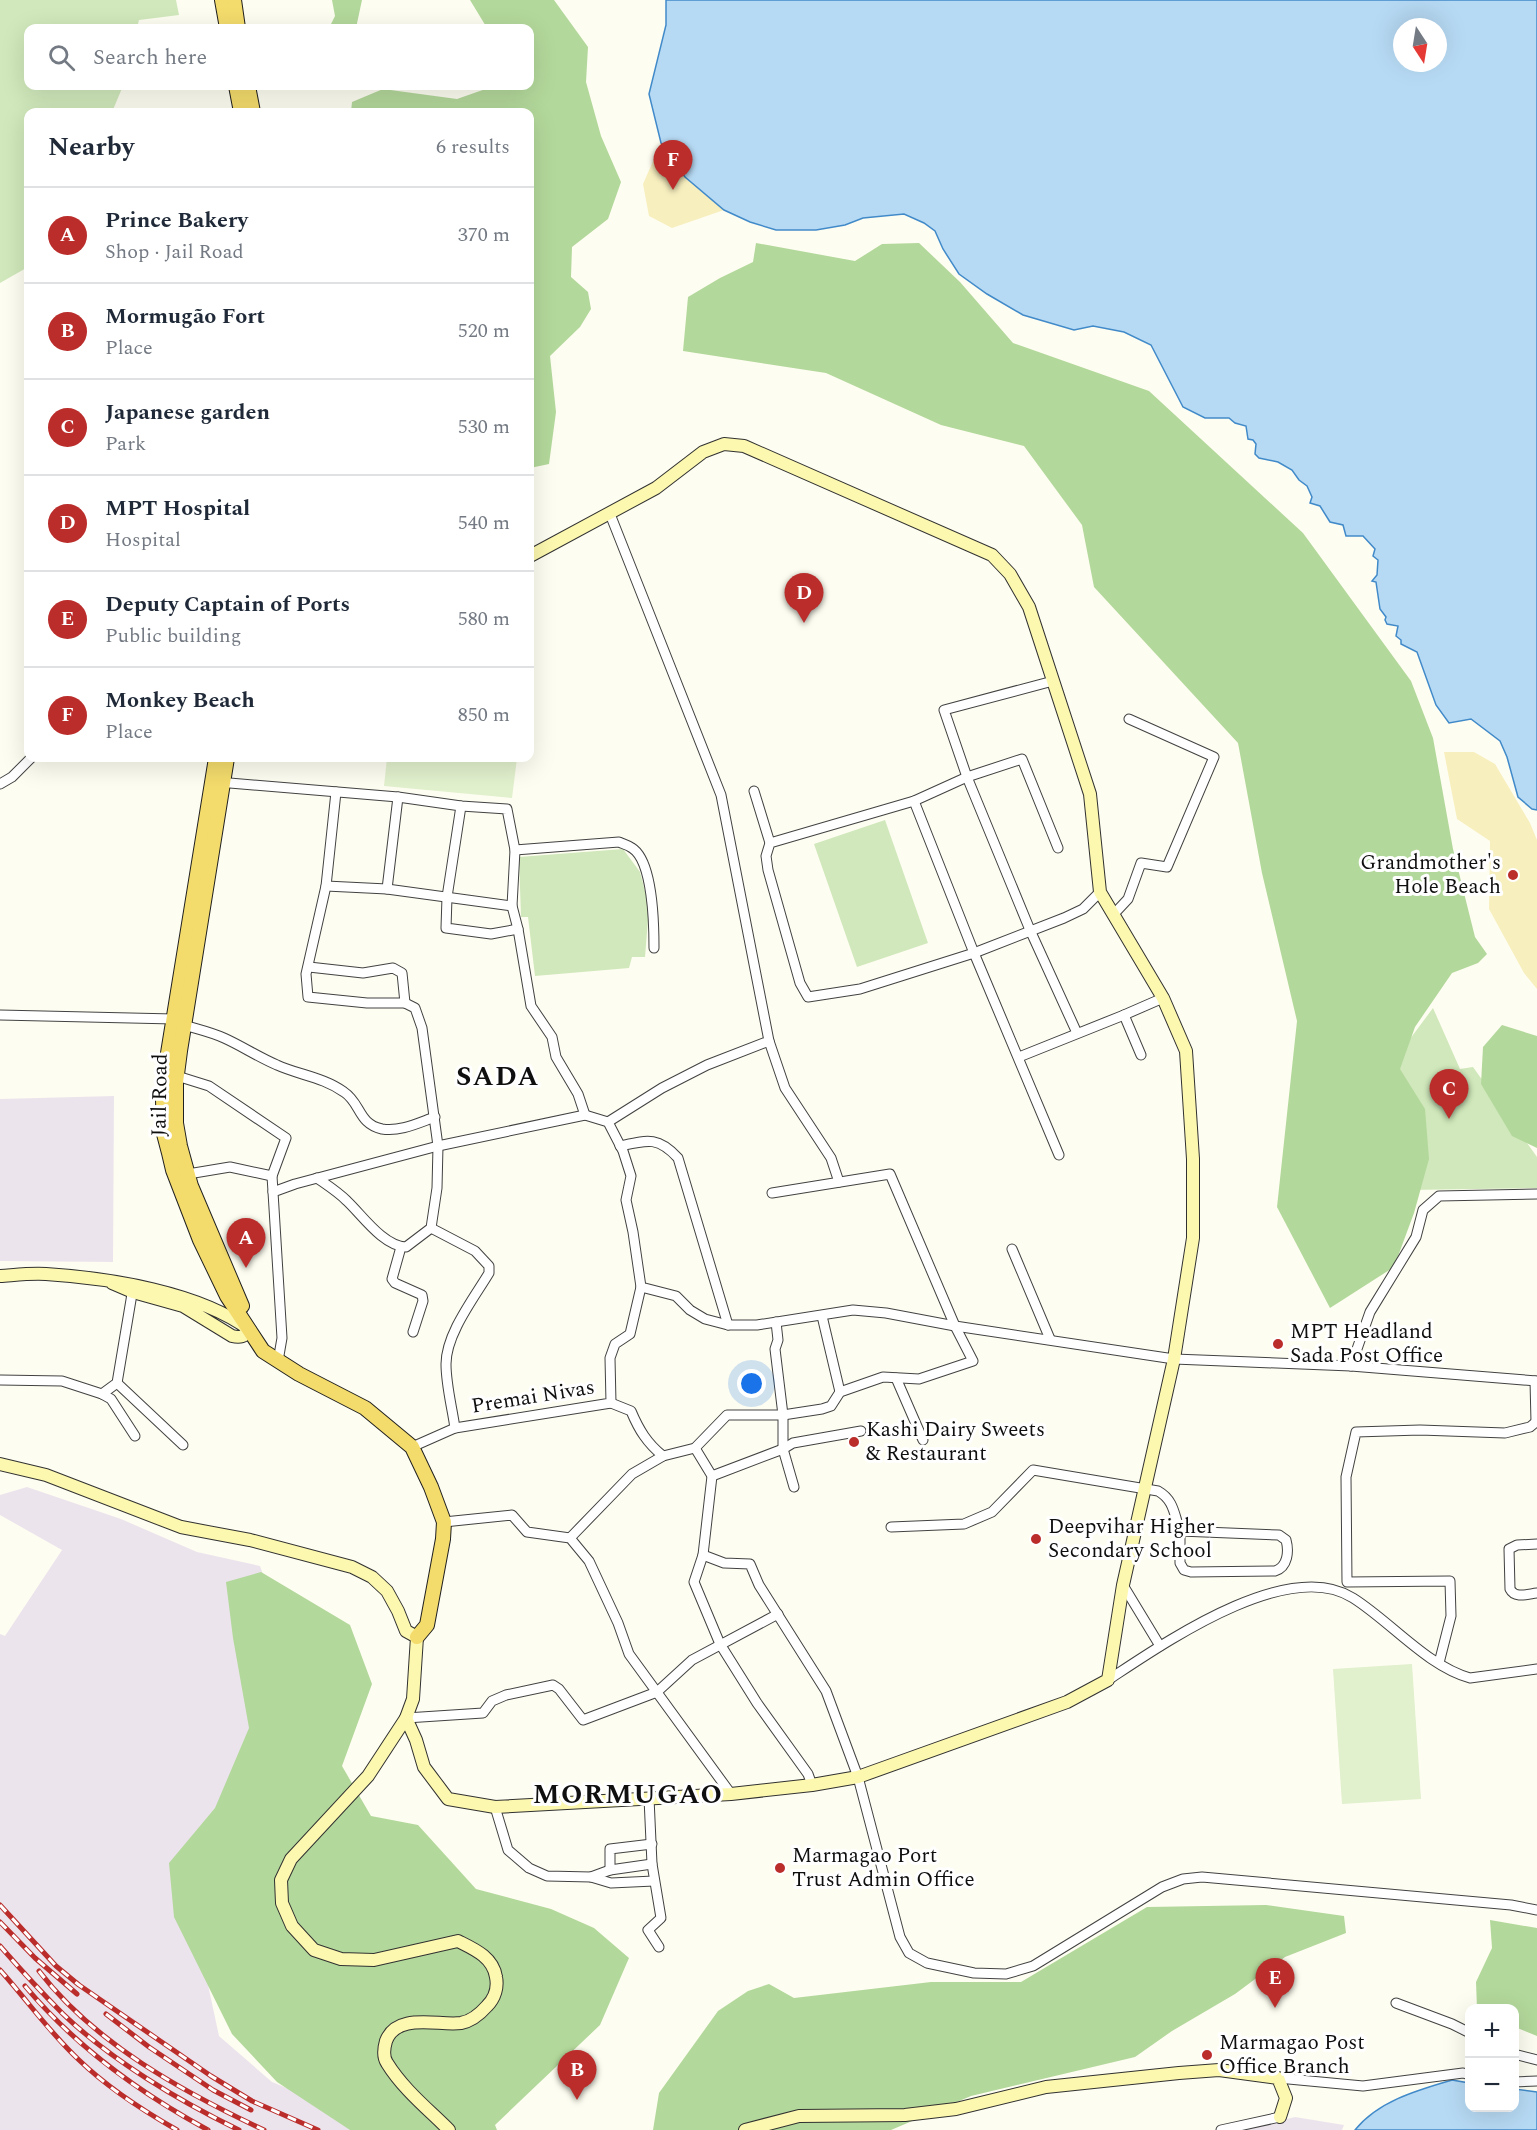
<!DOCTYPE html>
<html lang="en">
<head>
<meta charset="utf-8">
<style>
	:root { --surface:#fff; --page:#f6f6f7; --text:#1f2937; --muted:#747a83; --line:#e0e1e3; --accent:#ba2d2b }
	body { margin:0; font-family:Spectral,serif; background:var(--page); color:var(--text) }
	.controls { position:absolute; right:18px; bottom:18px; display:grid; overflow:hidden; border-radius:12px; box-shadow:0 6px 24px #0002 }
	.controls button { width:54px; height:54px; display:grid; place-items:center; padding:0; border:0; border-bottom:2px solid var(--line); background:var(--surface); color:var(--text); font:30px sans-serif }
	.compass { position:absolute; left:1393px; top:18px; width:54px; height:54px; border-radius:50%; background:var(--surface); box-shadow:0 6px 24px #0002; rotate:168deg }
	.you { position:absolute; left:752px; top:1384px; width:21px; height:21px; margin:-15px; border:4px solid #fff; border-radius:50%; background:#1a73e8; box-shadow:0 0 0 9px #1a73e833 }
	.badge { display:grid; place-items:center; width:39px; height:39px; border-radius:50%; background:var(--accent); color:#fff; font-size:20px; font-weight:700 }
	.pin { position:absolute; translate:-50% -50px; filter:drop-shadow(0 2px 3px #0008) }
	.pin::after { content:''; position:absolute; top:32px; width:21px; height:18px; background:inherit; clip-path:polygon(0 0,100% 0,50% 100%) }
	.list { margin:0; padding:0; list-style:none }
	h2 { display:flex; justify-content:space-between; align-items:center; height:78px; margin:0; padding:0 24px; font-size:26px }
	h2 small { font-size:20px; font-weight:400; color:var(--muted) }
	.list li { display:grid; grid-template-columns:39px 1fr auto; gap:18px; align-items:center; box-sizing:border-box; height:96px; padding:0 24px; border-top:2px solid var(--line) }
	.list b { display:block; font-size:22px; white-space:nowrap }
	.list p { margin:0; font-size:20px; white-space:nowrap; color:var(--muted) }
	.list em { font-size:20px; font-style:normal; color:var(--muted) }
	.icon { flex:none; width:33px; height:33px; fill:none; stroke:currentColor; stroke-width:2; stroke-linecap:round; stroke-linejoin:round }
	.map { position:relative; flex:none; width:1537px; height:2130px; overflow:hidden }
	.search { position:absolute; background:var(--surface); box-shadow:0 6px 24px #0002; left:24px; top:24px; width:510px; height:66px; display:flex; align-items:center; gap:15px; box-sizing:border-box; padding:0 21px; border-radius:12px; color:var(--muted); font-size:22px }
	.panel { position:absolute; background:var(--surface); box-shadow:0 6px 24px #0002; left:24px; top:108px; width:510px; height:654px; border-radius:12px }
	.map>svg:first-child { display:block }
	.industrial { fill:#ece4ed }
	.green { fill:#d0e8bb }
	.forest { fill:#b3d89b }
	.sand { fill:#f8efbf }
	.pitch { fill:#e1f0cd }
	.water { fill:#b7daf4; stroke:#418ac9; stroke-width:1.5; fill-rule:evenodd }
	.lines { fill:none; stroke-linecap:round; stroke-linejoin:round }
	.street-casing { stroke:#424242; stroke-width:11 }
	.secondary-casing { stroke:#313131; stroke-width:14 }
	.primary-casing { stroke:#202020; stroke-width:16 }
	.street { stroke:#fff; stroke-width:9 }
	.secondary { stroke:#fcf8af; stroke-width:12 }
	.primary { stroke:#f3db6c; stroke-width:14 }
	.rail-casing { stroke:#ba2d2b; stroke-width:5 }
	.rail { stroke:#fff; stroke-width:3; stroke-dasharray:9; stroke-linecap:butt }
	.poi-dot { fill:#ba2d2b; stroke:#fff; stroke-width:2 }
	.labels { text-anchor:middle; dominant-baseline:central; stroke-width:6; stroke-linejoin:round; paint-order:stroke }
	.poi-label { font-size:21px; fill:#0f0f0f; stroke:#fff; text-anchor:start }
	.street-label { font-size:21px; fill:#0f0f0f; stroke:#fff }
	.district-label { font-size:27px; font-weight:bold; letter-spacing:1.5px; fill:#0f0f0f; stroke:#fff }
</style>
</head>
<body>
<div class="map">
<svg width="1537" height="2130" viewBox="0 0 1537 2130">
	<rect width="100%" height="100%" fill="#fefdf1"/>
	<g class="industrial">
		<path d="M 114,1096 L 113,1262 L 0,1261 L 0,1099 Z"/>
		<path d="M 27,1487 L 121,1519 L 197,1552 L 260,1566 L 299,1678 L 201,1952 L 219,2036 L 272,2082 L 390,2130 L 0,2130 L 0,1634 L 5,1636 L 62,1550 L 0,1515 L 0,1495 Z"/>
		<path d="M 1295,2117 L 1344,2125 L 1342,2130 L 1243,2130 Z"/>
	</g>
	<g class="green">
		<path d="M 0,0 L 176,0 L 179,15 L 139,20 L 137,28 L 28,28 L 28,86 L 123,86 L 112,112 L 28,112 L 28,267 L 0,283 Z"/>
		<path d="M 885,820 L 928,943 L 857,967 L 814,844 Z"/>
		<path d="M 623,849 L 640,872 L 649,907 L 645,957 L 632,957 L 629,968 L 535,976 L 528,917 L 521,917 L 519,857 Z"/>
		<path d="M 1433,1008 L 1460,1069 L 1473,1067 L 1537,1157 L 1537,1188 L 1408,1190 L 1378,1082 Z"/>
	</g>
	<g class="forest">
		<path d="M 332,0 L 362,0 L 356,28 L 329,28 L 335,16 Z"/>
		<path d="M 470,0 L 554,0 L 588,47 L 586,82 L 601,136 L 621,182 L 608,219 L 572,247 L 571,277 L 588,292 L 591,309 L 580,327 L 550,356 L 556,412 L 549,464 L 530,468 L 530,112 L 351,112 L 352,102 L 383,89 L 457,99 L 494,86 L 530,86 L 530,28 L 487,28 Z"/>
		<path d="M 756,243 L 855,261 L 882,244 L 919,243 L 960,282 L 1013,343 L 1149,391 L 1303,533 L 1411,681 L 1433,738 L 1453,849 L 1475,937 L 1487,954 L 1478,963 L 1452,973 L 1415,1027 L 1400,1069 L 1425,1109 L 1429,1159 L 1414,1213 L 1394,1267 L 1330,1308 L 1277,1207 L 1297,1021 L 1262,873 L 1238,743 L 1094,587 L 1082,525 L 1024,446 L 941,425 L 826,373 L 683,351 L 688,297 L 720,278 L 753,262 Z"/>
		<path d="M 1502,1025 L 1537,1036 L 1537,1148 L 1512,1136 L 1481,1084 L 1483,1047 Z"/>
		<path d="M 261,1572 L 350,1625 L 372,1684 L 342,1766 L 371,1816 L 418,1825 L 476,1889 L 551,1909 L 594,1928 L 629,1958 L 600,2025 L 495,2125 L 497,2130 L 350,2130 L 277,2082 L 232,2034 L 174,1917 L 169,1863 L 215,1808 L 249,1728 L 233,1638 L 226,1582 Z"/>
		<path d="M 1266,1905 L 1344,1916 L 1346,1933 L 1285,1957 L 1235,1994 L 1172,2031 L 1135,2057 L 971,2096 L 891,2130 L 653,2130 L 659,2093 L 718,2011 L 748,1991 L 769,1984 L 794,1998 L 931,1982 L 1021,1982 L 1147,1907 Z"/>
		<path d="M 1490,1920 L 1537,1928 L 1537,2036 L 1515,2027 L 1514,2008 L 1477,2008 L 1476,1982 L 1492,1948 Z"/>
	</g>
	<g class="sand">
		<path d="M 661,143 L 685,177 L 724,210 L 672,228 L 649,216 L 643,184 Z"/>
		<path d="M 1444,752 L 1474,752 L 1495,764 L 1530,823 L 1537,840 L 1537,989 L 1524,973 L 1489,909 L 1490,841 L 1457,819 Z"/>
	</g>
	<g class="pitch">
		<path d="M 387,758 L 517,758 L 512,798 L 384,786 Z"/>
		<path d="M 1412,1664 L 1421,1799 L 1342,1804 L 1333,1669 Z"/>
	</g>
	<g class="water">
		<path d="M 666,0 L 1537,0 L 1537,810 L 1532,809 L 1518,797 L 1507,757 L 1500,741 L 1471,719 L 1449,723 L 1436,705 L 1417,652 L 1401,644 L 1401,640 L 1396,636 L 1398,626 L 1387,624 L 1385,620 L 1386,617 L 1380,609 L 1376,582 L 1372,581 L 1377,575 L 1378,560 L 1373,556 L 1375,549 L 1363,536 L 1346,536 L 1343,525 L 1330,522 L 1320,506 L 1310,503 L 1312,497 L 1307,486 L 1299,480 L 1292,470 L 1278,462 L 1259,458 L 1255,454 L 1256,444 L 1253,440 L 1248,439 L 1246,426 L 1235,423 L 1229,418 L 1205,418 L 1183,407 L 1151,345 L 1124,332 L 1093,326 L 1074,330 L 1023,315 L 987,294 L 959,274 L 943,249 L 935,231 L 924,223 L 904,214 L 863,218 L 845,225 L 816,230 L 776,230 L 750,222 L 724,210 L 685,177 L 661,143 L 649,94 L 666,25 ZM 1402,27 L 1438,27 L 1438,63 L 1402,63 Z"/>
		<path d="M 1452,2080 L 1469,2083 L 1470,2108 L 1514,2108 L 1515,2089 L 1537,2092 L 1537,2130 L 1355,2130 C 1378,2101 1418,2090 1452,2080 Z"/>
	</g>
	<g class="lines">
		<defs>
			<g id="street">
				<path d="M 610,514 L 721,795 L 769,1041 L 785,1088 L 831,1158 L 839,1182"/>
				<path d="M 1053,681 L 944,710 L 967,777 L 914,801 L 770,843 L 766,856 L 768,870 L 800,983 L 808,997 L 860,989 L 974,953 L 1064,918 L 1083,909 L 1100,892"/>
				<path d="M 218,782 L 398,797 L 461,806 L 507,809 L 515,850 L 619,842 C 623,844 628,845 632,848 C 653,861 654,925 654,948"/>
				<path d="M 0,784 L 12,777 L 31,758"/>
				<path d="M 754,791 L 770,843"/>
				<path d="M 914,801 L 974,953 L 1059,1155"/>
				<path d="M 461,806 L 447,897 L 446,928 L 491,934 L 518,929"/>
				<path d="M 1058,848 L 1022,759 L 967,777 L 1030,930 L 1077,1033"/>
				<path d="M 515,850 L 512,906 L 518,929 L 531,1006 L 552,1037 L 556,1057 L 578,1094 L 585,1115"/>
				<path d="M 326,886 L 387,889 L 512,906"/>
				<path d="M 387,889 L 398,797"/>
				<path d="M 1113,915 L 1128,899 L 1141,863 L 1167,867 L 1214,757 L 1129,719"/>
				<path d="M 309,967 L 363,973 L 393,968 L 402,973 L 405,1003"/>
				<path d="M 0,1015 L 174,1019"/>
				<path d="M 184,1025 C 197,1029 211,1032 224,1038 C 242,1046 258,1057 277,1065 C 299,1075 323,1077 344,1092 C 361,1103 358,1124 382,1129 C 400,1132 418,1123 435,1117"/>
				<path d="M 1141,1055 L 1124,1015 L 1163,998"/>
				<path d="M 1019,1057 L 1124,1015"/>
				<path d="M 177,1076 L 209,1086 L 286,1138 L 272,1176 L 273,1192"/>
				<path d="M 608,1122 L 662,1088 L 707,1065 L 769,1041"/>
				<path d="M 620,1146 C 647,1140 658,1136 678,1158 L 728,1325"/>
				<path d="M 188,1174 L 230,1167 L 272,1176"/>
				<path d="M 317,1178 C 327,1185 338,1192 347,1201 C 362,1215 383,1246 406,1247 L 431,1228 L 437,1188 L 438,1146 L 422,1028 L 415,1008 L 405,1003 L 367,1003 L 308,997 L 306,974 L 326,886 L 336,792"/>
				<path d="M 431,1228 L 475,1251 L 489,1266 L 489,1273 C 474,1298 446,1334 446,1364 C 446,1385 452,1407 455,1428"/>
				<path d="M 401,1247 L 392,1279 L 395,1283 L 422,1295 L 423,1301 L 413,1332"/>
				<path d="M 1012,1249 L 1050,1339"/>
				<path d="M 822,1316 L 840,1392"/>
				<path d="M 776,1322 L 778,1340 L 775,1349 L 783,1415 L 783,1449 L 794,1487"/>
				<path d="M 278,1361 L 282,1338 L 273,1192 L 295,1184 L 438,1146 L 585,1115 L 608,1122 L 623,1151 L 631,1176 L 626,1200 L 633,1232 L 641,1287 L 676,1296 L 690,1310 L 705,1319 L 728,1325 L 757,1325 L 853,1310 L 886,1313 L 955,1326 L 1174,1359 L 1351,1366 L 1537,1381"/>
				<path d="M 1351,1366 L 1370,1312 L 1416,1237 L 1423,1210 L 1439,1196 L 1537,1194"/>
				<path d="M 896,1378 L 923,1440"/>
				<path d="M 0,1380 L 62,1381 L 102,1394 L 117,1383 L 133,1288"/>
				<path d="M 1535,1381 L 1536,1422"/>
				<path d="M 117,1383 L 183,1445"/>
				<path d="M 102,1394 L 111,1399 L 135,1436"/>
				<path d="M 611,1403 L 631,1411 C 639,1430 647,1443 663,1456"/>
				<path d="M 412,1447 L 455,1428 L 611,1403 L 610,1358 L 615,1344 L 630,1334 L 641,1287"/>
				<path d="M 695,1448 L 712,1476 L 703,1555 L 694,1582 L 720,1644 L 757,1703 L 808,1774 L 812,1785"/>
				<path d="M 712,1476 L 783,1449 L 793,1443 L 861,1431"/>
				<path d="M 444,1522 L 512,1515 L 527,1532 L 570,1538 L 589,1561 L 618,1623 L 629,1654 L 731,1794"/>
				<path d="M 891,1527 L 964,1524 L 992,1512 L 1033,1470 L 1158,1491 C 1174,1500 1174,1514 1180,1531 L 1279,1535 L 1286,1540 C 1289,1551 1288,1567 1275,1571 L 1191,1572 L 1184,1570 L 1180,1563 L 1180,1531"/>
				<path d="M 570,1538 L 632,1474 L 663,1456 L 695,1448 L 727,1415 L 783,1415 L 822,1409 L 831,1406 L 840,1392 L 883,1377 L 919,1379 L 973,1361 L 955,1326 L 890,1174 L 772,1193"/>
				<path d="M 1537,1544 L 1517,1545 L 1509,1549 L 1510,1589 C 1515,1599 1528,1594 1537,1593"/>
				<path d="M 703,1555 L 724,1563 L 750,1564 L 759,1585 L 826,1691 L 858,1777 L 900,1937 L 909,1953 L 927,1963 L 974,1973 L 1006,1974 L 1033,1966 L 1162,1887 L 1183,1879 L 1202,1877 L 1511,1905 L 1537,1910"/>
				<path d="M 1123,1585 L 1160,1646"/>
				<path d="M 1439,1663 L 1451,1616 L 1450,1581 L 1347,1582 L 1346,1477 L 1356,1432 L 1420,1430 L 1505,1433 L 1530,1427 L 1536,1422"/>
				<path d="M 1108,1680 C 1163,1644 1288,1556 1353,1598 C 1391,1622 1427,1666 1470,1678 L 1537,1669"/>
				<path d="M 406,1718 L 483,1713 L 492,1701 L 506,1695 L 553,1685 L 559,1689 L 583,1720 L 657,1692 L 692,1660 L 778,1614"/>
				<path d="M 649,1798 L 652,1864 L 661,1918 L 648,1930 L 659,1947"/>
				<path d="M 495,1807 L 508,1850 L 529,1868 L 547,1876 L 591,1877 L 611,1883 L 654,1881"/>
				<path d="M 610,1870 L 610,1849 L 652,1844"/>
				<path d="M 591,1877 L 610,1870 L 652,1864"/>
				<path d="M 1396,2003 L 1452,2024 L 1470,2033"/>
				<path d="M 1514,2054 L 1537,2060"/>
				<path d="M 1278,2078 L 1363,2086 L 1463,2073 L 1470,2075"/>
				<path d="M 1514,2082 L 1537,2081"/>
				<path d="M 1221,2130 L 1280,2117"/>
			</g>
			<g id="secondary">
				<path d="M 0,1276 C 15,1275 31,1273 46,1274 C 109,1278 199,1292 250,1330 C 244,1337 240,1338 232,1336 L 183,1306 L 133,1292 L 112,1283"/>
				<path d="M 0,1464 L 46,1475 L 181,1527 L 250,1540 L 352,1567 L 372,1577 L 387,1591 L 398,1611 L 406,1631 L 417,1637 L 413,1699 L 406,1718 L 368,1776 L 291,1859 L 281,1880 L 282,1903 L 292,1926 L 314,1950 L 341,1959 L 374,1960 L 458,1941 C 474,1949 493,1957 496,1977 C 498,1987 495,1998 487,2006 C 480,2014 472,2021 461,2023 C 438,2026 397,2012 386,2041 C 384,2048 383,2057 387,2063 C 403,2089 428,2109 449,2130"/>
				<path d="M 406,1718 L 416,1740 L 424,1767 L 448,1799 L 495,1807 L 731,1794 L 812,1785 L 858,1777 L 1067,1702 L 1108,1680 L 1123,1585 L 1174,1359 L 1193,1238 L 1193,1159 L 1186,1051 L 1163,998 L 1100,892 L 1090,794 L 1029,607 L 1010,574 L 992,555 L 744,446 L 724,444 L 703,452 L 656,488 L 530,556"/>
				<path d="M 745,2130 L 799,2116 L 905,2115 L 956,2109 L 1046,2087 L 1179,2073 L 1219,2070 L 1278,2078 L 1286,2098 L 1280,2117"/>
			</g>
			<g id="primary">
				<path d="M 222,0 L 227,28"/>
				<path d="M 234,0 L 238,28"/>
				<path d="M 236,86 L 241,112"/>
				<path d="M 248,86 L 253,112"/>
				<path d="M 216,758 L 168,1053 L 163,1100 L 164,1134 L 169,1153 L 173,1170 L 200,1240 L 227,1296 L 263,1351 L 299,1374 L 365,1408 L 412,1447 L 431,1487 L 444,1522 L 443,1539 L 427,1625 L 417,1637"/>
				<path d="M 227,758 L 180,1051 L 176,1082 L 176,1123 L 180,1146 L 191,1186 L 242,1306"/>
			</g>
		</defs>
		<use href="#street" class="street-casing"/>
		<use href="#secondary" class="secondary-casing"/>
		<use href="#primary" class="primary-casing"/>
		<use href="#street" class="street"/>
		<use href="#secondary" class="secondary"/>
		<use href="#primary" class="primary"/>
		<defs>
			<g id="rail">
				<path d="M 0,1905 L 56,1966 L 79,1985 L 211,2076 L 252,2101 L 318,2130"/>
				<path d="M 0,1922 L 35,1958 L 77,1994"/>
				<path d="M 0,1946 C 20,1969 41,1992 63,2014 C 111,2060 179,2101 239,2130"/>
				<path d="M 0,1970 C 27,2000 50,2033 79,2060 C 108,2088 142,2110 177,2130"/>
				<path d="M 39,1971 C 94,2043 183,2092 264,2130"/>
				<path d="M 25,1986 C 76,2047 138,2092 208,2130"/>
				<path d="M 106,2014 L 149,2047 L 213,2090 L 251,2110"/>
			</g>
		</defs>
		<use href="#rail" class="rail-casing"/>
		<use href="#rail" class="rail"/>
	</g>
	<g class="poi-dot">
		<circle cx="1513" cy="875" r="6"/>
		<circle cx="1278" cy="1344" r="6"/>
		<circle cx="854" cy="1442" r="6"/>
		<circle cx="1036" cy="1539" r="6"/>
		<circle cx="780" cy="1868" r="6"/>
		<circle cx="1207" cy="2055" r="6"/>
	</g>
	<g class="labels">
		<g class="poi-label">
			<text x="1501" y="863" text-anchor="end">Grandmother's<tspan x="1501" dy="24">Hole Beach</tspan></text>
			<text x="1290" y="1332">MPT Headland<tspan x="1290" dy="24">Sada Post Office</tspan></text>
			<text x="866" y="1430">Kashi Dairy Sweets<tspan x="866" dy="24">&amp; Restaurant</tspan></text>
			<text x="1048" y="1527">Deepvihar Higher<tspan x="1048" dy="24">Secondary School</tspan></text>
			<text x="792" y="1856">Marmagao Port<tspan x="792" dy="24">Trust Admin Office</tspan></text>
			<text x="1219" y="2043">Marmagao Post<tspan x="1219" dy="24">Office Branch</tspan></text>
		</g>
		<g class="street-label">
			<text transform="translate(160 1095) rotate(-89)">Jail Road</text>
			<text transform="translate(533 1397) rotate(-9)">Premai Nivas</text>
		</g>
		<g class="district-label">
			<text x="498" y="1077">SADA</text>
			<text x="628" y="1795">MORMUGAO</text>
		</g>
	</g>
</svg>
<div class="controls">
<button>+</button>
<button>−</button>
</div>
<svg class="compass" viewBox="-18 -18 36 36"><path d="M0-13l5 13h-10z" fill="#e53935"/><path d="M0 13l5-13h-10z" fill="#747a83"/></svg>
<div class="you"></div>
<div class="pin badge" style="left:246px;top:1268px">A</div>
<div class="pin badge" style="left:577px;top:2100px">B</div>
<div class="pin badge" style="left:1449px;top:1119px">C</div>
<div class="pin badge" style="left:804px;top:623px">D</div>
<div class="pin badge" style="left:1275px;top:2008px">E</div>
<div class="pin badge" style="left:673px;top:190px">F</div>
<div class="search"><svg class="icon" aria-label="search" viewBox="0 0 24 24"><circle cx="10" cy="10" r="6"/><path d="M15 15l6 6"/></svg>Search here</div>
<section class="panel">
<h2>Nearby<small>6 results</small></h2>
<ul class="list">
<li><span class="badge">A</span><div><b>Prince Bakery</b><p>Shop · Jail Road</p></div><em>370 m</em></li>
<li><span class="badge">B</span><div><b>Mormugão Fort</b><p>Place</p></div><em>520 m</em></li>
<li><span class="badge">C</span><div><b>Japanese garden</b><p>Park</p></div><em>530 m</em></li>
<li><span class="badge">D</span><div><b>MPT Hospital</b><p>Hospital</p></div><em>540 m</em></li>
<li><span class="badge">E</span><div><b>Deputy Captain of Ports</b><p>Public building</p></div><em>580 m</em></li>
<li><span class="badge">F</span><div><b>Monkey Beach</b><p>Place</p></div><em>850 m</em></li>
</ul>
</section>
</div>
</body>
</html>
